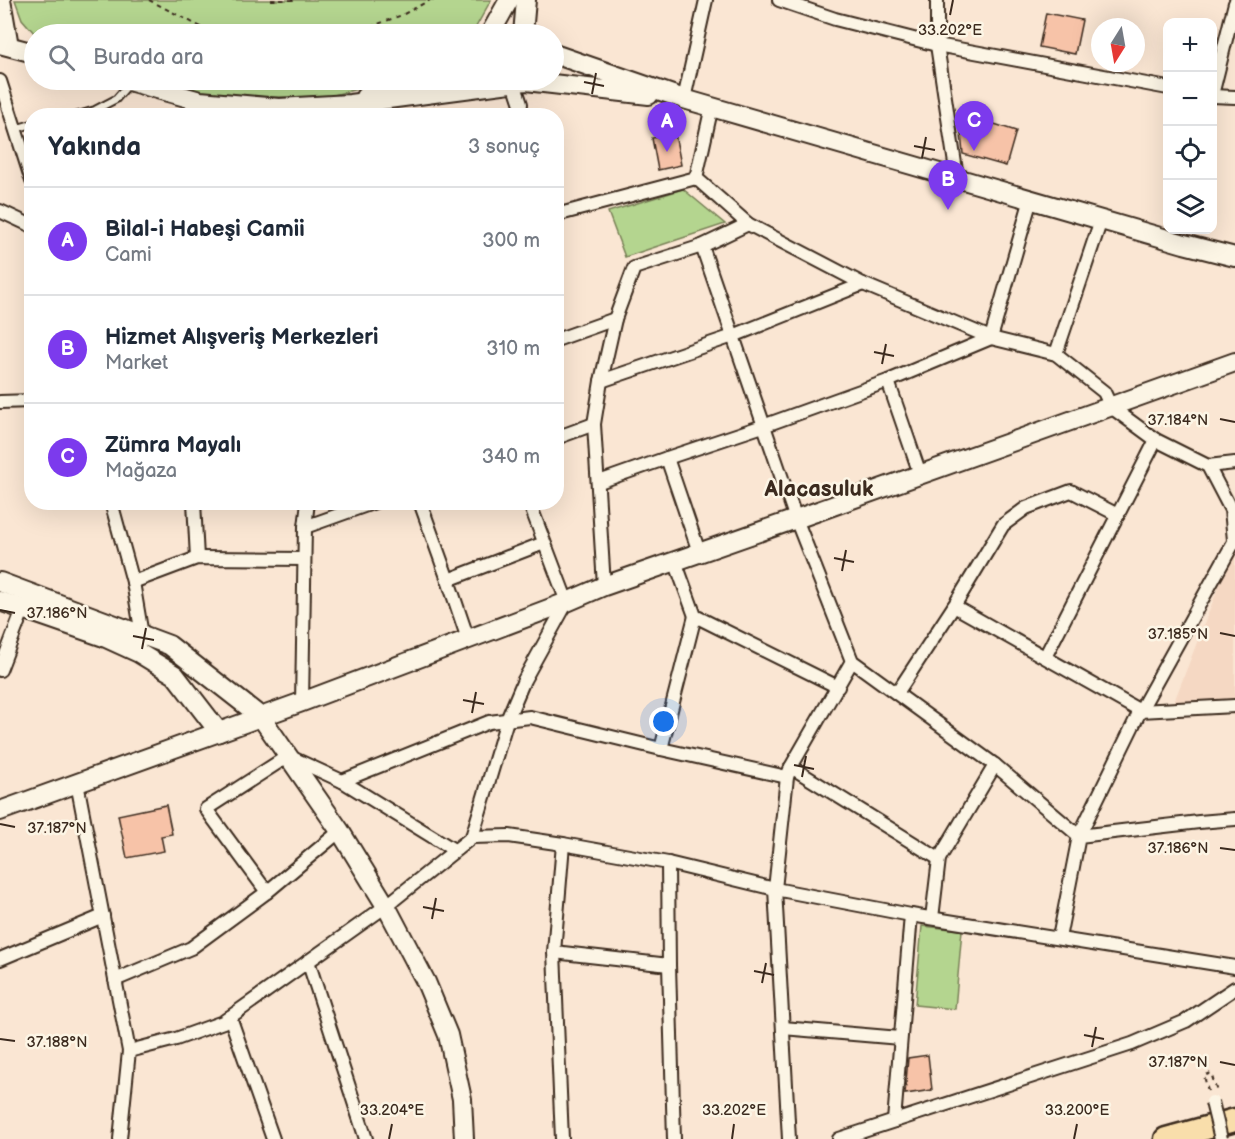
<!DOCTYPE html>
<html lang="tr">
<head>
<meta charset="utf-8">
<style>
	:root { --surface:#fff; --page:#f6f6f7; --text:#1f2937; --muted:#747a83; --line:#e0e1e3; --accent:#7c3aed }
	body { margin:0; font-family:"Balsamiq Sans",sans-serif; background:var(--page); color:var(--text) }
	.controls { position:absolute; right:18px; top:18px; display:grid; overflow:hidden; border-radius:12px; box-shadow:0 6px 24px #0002 }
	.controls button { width:54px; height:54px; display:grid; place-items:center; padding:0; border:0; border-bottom:2px solid var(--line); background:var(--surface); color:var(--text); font:30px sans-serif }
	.compass { position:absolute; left:1091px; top:18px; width:54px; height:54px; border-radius:50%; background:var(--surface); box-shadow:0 6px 24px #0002; rotate:191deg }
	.you { position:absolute; left:664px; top:722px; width:21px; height:21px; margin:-15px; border:4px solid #fff; border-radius:50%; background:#1a73e8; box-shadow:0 0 0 9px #1a73e833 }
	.badge { display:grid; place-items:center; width:39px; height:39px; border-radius:50%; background:var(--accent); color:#fff; font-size:20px; font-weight:700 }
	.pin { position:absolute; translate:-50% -50px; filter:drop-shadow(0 2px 3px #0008) }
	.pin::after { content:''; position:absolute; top:32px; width:21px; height:18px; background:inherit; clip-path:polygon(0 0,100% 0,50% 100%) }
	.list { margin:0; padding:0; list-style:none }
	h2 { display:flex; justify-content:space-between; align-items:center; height:78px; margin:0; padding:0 24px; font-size:26px }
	h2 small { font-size:20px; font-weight:400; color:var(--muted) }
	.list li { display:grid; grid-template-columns:39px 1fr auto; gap:18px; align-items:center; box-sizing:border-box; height:108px; padding:0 24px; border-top:2px solid var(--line) }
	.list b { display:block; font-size:22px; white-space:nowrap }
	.list p { margin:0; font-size:20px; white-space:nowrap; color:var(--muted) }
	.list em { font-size:20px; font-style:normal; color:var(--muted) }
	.icon { flex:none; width:33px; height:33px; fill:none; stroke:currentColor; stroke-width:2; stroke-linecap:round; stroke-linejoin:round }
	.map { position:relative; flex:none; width:1235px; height:1139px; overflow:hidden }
	.search { position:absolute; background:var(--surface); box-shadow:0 6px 24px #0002; left:24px; top:24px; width:540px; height:66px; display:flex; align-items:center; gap:15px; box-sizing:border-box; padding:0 21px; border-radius:33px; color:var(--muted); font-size:22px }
	.panel { position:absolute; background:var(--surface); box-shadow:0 6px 24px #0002; left:24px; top:108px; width:540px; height:402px; border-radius:24px }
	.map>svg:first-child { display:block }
	.built { fill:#f5d8c3 }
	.green { fill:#b4d58f; stroke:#788056; stroke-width:1.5 }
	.building { fill:#f7c3a8; stroke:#3b2a1e; stroke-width:1.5 }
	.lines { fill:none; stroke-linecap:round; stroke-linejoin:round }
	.lane-casing { stroke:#3b2a1e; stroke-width:10 }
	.street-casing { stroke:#3b2a1e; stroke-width:16 }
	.secondary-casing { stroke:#3b2a1e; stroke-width:22 }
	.highway-casing { stroke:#3b2a1e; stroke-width:27 }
	.path { stroke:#3b2a1e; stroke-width:2; stroke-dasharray:4.5 4.5; stroke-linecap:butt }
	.lane { stroke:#fcf5e5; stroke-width:6 }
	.street { stroke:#fcf5e5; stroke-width:12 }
	.secondary { stroke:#fcf5e5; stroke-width:18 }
	.highway { stroke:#f9deab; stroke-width:22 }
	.street-bridge-casing { stroke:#3b2a1e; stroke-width:16; stroke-linecap:butt }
	.street-bridge { stroke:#fcf5e5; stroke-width:12 }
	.ticks { fill:none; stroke:#3b2a1e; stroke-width:2 }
	.labels { text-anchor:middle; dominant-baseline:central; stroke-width:5; stroke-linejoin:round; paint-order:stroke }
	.district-label { font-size:22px; font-weight:bold; fill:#3b2a1e; stroke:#fcf5e5 }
	.ticks-label { font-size:15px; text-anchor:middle; fill:#3b2a1e; stroke:#fcf5e5; stroke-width:5; stroke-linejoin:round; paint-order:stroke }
</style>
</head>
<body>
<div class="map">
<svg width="1235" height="1139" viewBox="0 0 1235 1139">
	<rect width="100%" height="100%" fill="#fae6d3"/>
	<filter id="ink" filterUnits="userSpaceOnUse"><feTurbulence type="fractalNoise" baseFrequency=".0167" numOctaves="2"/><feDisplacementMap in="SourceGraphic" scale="12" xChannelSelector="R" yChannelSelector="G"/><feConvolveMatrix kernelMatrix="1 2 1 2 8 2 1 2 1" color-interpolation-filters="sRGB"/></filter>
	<g filter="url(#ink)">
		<path class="built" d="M 1235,556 L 1235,700 L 1174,702 L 1230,557 Z"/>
		<g class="green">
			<path d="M 15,0 L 491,0 L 472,34 L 35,34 L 22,19 Z"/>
			<path d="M 148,80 L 392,80 L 326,97 L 215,97 Z"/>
			<path d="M 683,189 L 725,224 L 625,257 L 608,212 Z"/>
			<path d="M 922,926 L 962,930 L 955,1009 L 915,1005 Z"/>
		</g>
		<g class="building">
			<path d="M 1046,13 L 1082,20 L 1075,54 L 1039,47 Z"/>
			<path d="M 962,107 L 989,114 L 988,122 L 1016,131 L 1006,166 L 963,154 L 959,111 Z"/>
			<path d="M 675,134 L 681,165 L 658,170 L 652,138 Z"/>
			<path d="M 166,805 L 172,834 L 161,836 L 164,851 L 127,858 L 118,815 Z"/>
			<path d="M 928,1055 L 932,1090 L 905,1094 L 908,1058 Z"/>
		</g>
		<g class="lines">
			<defs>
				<g id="lane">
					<path d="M 75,116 L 95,110 L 116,99 L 129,84"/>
					<path d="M 15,129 L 32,124"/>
				</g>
				<g id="street">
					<path d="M 779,0 L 835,19 L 937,45 L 1168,88"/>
					<path d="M 937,0 L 937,45 L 957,177"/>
					<path d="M 0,81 L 32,181"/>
					<path d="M 514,83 L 521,104 L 519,116"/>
					<path d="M 1212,95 L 1235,3"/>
					<path d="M 1212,96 L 1235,97"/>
					<path d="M 684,99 L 706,0"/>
					<path d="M 696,178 L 748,224 L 863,284 L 991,338 L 1056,354 L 1104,392 L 1111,407 L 1156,440 L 1208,466 L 1231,510 L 1234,540"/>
					<path d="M 0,211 L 32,226"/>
					<path d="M 556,215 L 696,178 L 712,106"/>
					<path d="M 702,246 L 796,519 L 852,661 L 995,765 L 1079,836 L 1199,822 L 1235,819"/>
					<path d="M 556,340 L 615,319"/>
					<path d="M 1056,354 L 1101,220"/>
					<path d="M 601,381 L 733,336 L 863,284"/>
					<path d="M 888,381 L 920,474"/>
					<path d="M 0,402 L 32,401"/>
					<path d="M 556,438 L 594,424"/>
					<path d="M 667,458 L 763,426 L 888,381 L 991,338 L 1031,199"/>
					<path d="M 1208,466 L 1235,463"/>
					<path d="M 599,482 L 667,458 L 699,552"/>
					<path d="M 111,502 L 133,582 L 142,635 L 141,641"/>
					<path d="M 194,502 L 197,558"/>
					<path d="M 420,502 L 448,580 L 468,639"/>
					<path d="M 305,527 L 375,502"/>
					<path d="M 675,561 L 695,616 L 838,687"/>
					<path d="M 448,580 L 544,543"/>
					<path d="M 133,582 L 197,558 L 304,559"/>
					<path d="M 604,586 L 594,424 L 601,381 L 615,319 L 634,268 L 702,246 L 748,224"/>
					<path d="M 954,606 L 1140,711 L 1235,706"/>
					<path d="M 1045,657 L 1156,440"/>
					<path d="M 0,670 L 23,610"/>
					<path d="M 897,693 L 954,606 L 1003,525 L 1026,508 L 1071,491 L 1118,515"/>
					<path d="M 302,702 L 305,527 L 308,502"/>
					<path d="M 661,749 L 695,616"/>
					<path d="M 791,767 L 939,859"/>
					<path d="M 342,781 L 489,722 L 530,717 L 661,749 L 787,777"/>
					<path d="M 77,783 L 129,1051 L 120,1139"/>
					<path d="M 472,837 L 507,720 L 524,680 L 567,602 L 529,502"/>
					<path d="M 668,863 L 669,965 L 674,1139"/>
					<path d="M 267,892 L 206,809 L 288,756 L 342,781 L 454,850"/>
					<path d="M 932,918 L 939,859 L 995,765"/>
					<path d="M 1059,938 L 1079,836 L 1140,711 L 1235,540"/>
					<path d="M 554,952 L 669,965"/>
					<path d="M 0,959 L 103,916"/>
					<path d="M 308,961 L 366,1139"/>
					<path d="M 115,980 L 191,948 L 267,892 L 340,831"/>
					<path d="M 230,1017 L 273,1139"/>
					<path d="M 783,1028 L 900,1038"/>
					<path d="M 129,1051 L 176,1039 L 223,1022 L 386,906 L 472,837 L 509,836 L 563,844 L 668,863 L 775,889 L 911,915 L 1235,967"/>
					<path d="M 894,1121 L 911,915"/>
					<path d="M 562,1139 L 554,952 L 563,844"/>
					<path d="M 789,1139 L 775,889 L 787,777 L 791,767 L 852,661"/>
					<path d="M 839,1139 L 1132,1044 L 1186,1021 L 1235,988"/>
				</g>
				<g id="secondary">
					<path d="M 1,0 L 9,46"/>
					<path d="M 490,34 L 509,0"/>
					<path d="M 523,34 L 526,0"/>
					<path d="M 0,44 L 34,53"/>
					<path d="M 554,54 L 684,99 L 1184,244 L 1235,257"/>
					<path d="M 125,80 L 200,101 L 279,108 L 350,104 L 526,81 L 649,95"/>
					<path d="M 365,97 L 402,80"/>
					<path d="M 0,582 L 169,645 L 261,717 L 340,831 L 386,906 L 426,982 L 448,1035 L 462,1099 L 464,1139"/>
					<path d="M 0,601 L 104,637 L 139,653 L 175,675 L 219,732"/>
					<path d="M 0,811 L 302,702 L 567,602 L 604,586 L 796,519 L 1235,362"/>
				</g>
				<path id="highway" d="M 1166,1139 L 1235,1120"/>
			</defs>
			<use href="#lane" class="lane-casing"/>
			<use href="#street" class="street-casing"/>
			<use href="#secondary" class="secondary-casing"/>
			<use href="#highway" class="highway-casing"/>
			<g class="path">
				<path d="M 149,0 L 201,27 L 230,34"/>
				<path d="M 271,0 L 296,0"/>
				<path d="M 335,34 L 370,27 L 402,15 L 430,0"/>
				<path d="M 1208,1091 L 1204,1076 L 1211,1073 L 1217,1092"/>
			</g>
			<use href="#lane" class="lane"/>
			<use href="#street" class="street"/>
			<use href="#secondary" class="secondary"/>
			<use href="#highway" class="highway"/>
			<defs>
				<path id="street-bridge" d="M 1212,1102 L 1221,1139"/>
			</defs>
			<use href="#street-bridge" class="street-bridge-casing"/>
			<use href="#street-bridge" class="street-bridge"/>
		</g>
	</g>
	<path class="ticks" d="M 950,15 L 953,0M 584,82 L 604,86M 592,94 L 596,73M 914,146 L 935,150M 922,158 L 926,137M 874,352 L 894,356M 882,364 L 886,344M 1220,419 L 1235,422M 834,558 L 854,562M 842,571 L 846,550M 0,610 L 15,613M 1220,633 L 1235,636M 133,636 L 154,640M 142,649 L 146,628M 463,700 L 484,704M 472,713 L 476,692M 794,765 L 814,769M 802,777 L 806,756M 0,824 L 15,827M 1220,848 L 1235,850M 423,907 L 444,911M 432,919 L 436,898M 754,971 L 774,975M 762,983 L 766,963M 1084,1035 L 1104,1039M 0,1039 L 15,1041M 1092,1047 L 1096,1027M 1220,1062 L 1235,1065M 389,1139 L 392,1124M 732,1139 L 734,1124M 1074,1139 L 1077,1124"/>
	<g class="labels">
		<g class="district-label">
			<text x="819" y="489">Alacasuluk</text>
		</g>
	</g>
	<g class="ticks-label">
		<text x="950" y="35">33.202°E</text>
		<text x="1178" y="425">37.184°N</text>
		<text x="57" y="618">37.186°N</text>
		<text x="1178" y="639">37.185°N</text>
		<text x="57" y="833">37.187°N</text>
		<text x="1178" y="853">37.186°N</text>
		<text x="57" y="1047">37.188°N</text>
		<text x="1178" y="1067">37.187°N</text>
		<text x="392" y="1115">33.204°E</text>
		<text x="734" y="1115">33.202°E</text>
		<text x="1077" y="1115">33.200°E</text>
	</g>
</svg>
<div class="controls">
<button>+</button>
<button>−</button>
<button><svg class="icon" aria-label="locate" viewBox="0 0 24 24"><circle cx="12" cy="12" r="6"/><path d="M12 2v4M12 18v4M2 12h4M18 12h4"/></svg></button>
<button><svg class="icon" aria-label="layers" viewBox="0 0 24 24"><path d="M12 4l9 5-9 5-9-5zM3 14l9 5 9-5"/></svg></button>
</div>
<svg class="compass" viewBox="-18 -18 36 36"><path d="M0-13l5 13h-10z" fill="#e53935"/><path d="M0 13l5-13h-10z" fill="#747a83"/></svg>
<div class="you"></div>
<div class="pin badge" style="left:667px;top:152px">A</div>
<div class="pin badge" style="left:948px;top:210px">B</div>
<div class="pin badge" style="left:974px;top:151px">C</div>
<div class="search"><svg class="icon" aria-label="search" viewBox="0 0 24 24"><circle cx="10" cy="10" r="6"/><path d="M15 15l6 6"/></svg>Burada ara</div>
<section class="panel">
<h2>Yakında<small>3 sonuç</small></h2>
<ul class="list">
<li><span class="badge">A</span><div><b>Bilal-i Habeşi Camii</b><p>Cami</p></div><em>300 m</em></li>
<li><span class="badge">B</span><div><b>Hizmet Alışveriş Merkezleri</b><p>Market</p></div><em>310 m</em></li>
<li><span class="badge">C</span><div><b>Zümra Mayalı</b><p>Mağaza</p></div><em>340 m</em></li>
</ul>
</section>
</div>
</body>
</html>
